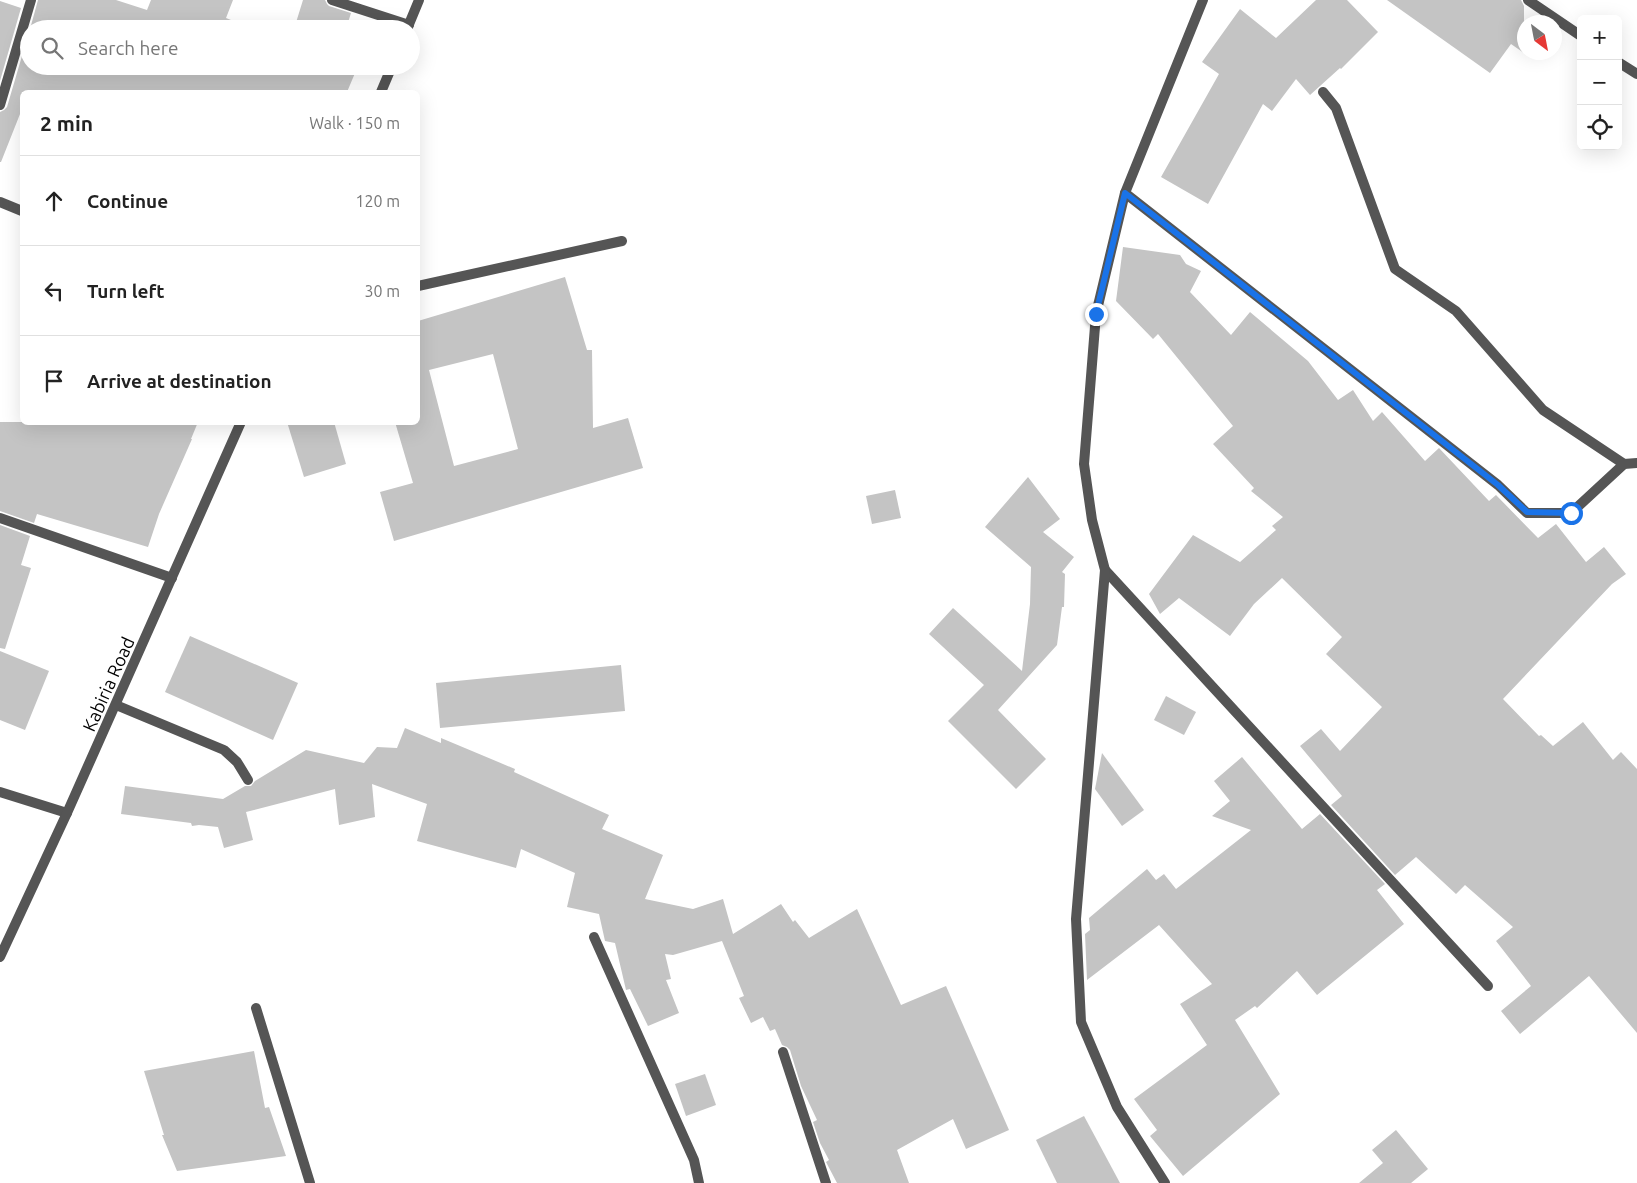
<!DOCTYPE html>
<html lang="en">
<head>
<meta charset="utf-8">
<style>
	:root { --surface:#fff; --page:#f6f6f6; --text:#222; --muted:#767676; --line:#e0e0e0 }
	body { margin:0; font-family:Ubuntu,sans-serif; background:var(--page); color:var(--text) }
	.controls { position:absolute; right:15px; top:15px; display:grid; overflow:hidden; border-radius:8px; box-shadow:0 5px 20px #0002 }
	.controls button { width:45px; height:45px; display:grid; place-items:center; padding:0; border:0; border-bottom:1px solid var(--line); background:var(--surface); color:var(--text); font:25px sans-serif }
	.compass { position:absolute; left:1517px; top:15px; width:45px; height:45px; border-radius:50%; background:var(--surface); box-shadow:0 5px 20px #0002; rotate:148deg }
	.stop { position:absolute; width:15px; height:15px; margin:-11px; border:4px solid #1a73e8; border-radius:50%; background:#fff }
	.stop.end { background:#1a73e8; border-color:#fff; box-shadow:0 1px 5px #0008 }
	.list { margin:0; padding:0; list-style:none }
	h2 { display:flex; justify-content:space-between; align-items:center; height:65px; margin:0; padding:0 20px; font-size:21px }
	h2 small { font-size:16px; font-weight:400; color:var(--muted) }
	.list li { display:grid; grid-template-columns:32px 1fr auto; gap:15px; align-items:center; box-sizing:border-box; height:90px; padding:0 20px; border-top:1px solid var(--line) }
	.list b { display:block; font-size:19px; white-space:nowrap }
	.list em { font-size:16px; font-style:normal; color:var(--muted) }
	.icon { flex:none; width:28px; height:28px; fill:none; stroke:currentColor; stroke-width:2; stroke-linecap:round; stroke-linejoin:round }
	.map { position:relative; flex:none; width:1637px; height:1183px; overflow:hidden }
	.search { position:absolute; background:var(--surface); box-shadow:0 5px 20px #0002; left:20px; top:20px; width:400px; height:55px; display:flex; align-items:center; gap:12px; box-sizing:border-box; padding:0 18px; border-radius:28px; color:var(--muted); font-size:19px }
	.panel { position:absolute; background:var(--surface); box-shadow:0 5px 20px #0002; left:20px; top:90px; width:400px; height:335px; border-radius:8px }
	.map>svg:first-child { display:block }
	.building { fill:#c4c4c4; fill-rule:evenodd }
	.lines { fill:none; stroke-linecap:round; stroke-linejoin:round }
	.lane { stroke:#555; stroke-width:10 }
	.street { stroke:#555; stroke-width:10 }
	.route { stroke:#1a73e8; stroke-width:6 }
	.labels { text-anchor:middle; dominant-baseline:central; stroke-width:4; stroke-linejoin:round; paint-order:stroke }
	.street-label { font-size:18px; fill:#000; stroke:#fff }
</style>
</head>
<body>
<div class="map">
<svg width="1637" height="1183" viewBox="0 0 1637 1183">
	<rect width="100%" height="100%" fill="#fff"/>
	<g class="building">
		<path d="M 38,0 L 116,0 L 147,10 L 151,0 L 233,0 L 226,18 L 236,22 L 234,29 L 30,29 Z"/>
		<path d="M 303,0 L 325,0 L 327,4 L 329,6 L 351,13 L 346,29 L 294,29 Z"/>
		<path d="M 1316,0 L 1347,0 L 1378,32 L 1341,69 L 1340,68 L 1310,95 L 1296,79 L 1272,111 L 1263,104 L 1208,204 L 1161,177 L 1219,74 L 1202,62 L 1240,9 L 1276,38 Z"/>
		<path d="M 1387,0 L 1521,0 L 1524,6 L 1524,53 L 1511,44 L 1490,73 Z"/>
		<path d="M 0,1 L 21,8 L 0,81 Z"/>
		<path d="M 29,32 L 29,66 L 358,66 L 347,92 L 22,92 L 22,109 L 1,162 L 0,162 L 0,112 L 4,110 L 7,107 Z"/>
		<path d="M 1123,247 L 1180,255 L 1186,264 L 1201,271 L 1190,292 L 1231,335 L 1250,312 L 1308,361 L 1338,400 L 1353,390 L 1373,421 L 1382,412 L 1425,461 L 1439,448 L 1489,501 L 1496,495 L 1538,538 L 1556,524 L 1586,562 L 1604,547 L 1626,574 L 1612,584 L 1503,699 L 1539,736 L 1541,735 L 1553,746 L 1583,722 L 1613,760 L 1621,752 L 1637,769 L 1637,1033 L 1589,976 L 1520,1034 L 1501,1011 L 1531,986 L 1496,941 L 1513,927 L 1465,885 L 1456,894 L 1416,857 L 1395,875 L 1331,805 L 1342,796 L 1300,746 L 1321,729 L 1340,751 L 1382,707 L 1326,654 L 1342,637 L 1282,578 L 1254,604 L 1230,636 L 1179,598 L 1160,614 L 1149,594 L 1193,535 L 1240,562 L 1276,530 L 1272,526 L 1283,517 L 1251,491 L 1254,488 L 1213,444 L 1233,426 L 1158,334 L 1153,339 L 1116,301 Z"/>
		<path d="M 565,277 L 587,350 L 592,350 L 593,428 L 628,418 L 643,468 L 394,541 L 380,492 L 413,483 L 395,422 L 418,422 L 418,321 ZM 493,354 L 518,449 L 454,466 L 429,370 Z"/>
		<path d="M 0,422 L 198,422 L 191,439 L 192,439 L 159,514 L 148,547 L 37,514 L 34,523 L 0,511 Z"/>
		<path d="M 287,422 L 334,422 L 346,464 L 304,477 Z"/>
		<path d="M 1028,477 L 1060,519 L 1043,532 L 1074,557 L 1062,572 L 1065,574 L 1064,607 L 1062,607 L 1057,645 L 998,710 L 1046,759 L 1016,789 L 948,721 L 984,685 L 929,634 L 953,608 L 1022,671 L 1030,604 L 1031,567 L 985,527 Z"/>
		<path d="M 895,490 L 901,518 L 872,524 L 866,496 Z"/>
		<path d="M 0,525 L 30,536 L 21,565 L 31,568 L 5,649 L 0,648 Z"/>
		<path d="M 190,636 L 298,683 L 273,740 L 165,692 Z"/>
		<path d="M 0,651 L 49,671 L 25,730 L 0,720 Z"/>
		<path d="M 621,665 L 625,711 L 440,728 L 436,683 Z"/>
		<path d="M 1166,696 L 1196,712 L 1184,735 L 1154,720 Z"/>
		<path d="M 405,728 L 441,743 L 441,738 L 515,769 L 514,772 L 609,815 L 602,829 L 663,855 L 645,899 L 693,909 L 723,899 L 733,934 L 781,904 L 793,922 L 795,920 L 809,938 L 857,909 L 901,1005 L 946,986 L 1009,1130 L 966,1149 L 953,1119 L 897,1150 L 909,1183 L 837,1183 L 826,1162 L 829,1160 L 820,1143 L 813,1122 L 817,1120 L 801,1086 L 790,1050 L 787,1047 L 782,1045 L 775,1029 L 770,1031 L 763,1017 L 751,1023 L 739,998 L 744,996 L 722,941 L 673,955 L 665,954 L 671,979 L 666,980 L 679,1013 L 648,1026 L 630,989 L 626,990 L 615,943 L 605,941 L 599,914 L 567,907 L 575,873 L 521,849 L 516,868 L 417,841 L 427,804 L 372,784 L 375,817 L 339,825 L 335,789 L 246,812 L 253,840 L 224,848 L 218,827 L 199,825 L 192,826 L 191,823 L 121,814 L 125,786 L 223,799 L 245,786 L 251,786 L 255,781 L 306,750 L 364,763 L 377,747 L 397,748 Z"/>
		<path d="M 1102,753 L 1144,810 L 1122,826 L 1095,789 Z"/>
		<path d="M 1242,757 L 1302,829 L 1320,814 L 1385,884 L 1377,890 L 1404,924 L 1317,995 L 1297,971 L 1257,1008 L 1255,1006 L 1235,1020 L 1280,1094 L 1183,1176 L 1150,1136 L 1157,1130 L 1134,1099 L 1207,1045 L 1180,1004 L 1212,984 L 1159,925 L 1087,980 L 1085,934 L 1090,930 L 1089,918 L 1147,869 L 1156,880 L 1164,874 L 1176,889 L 1251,830 L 1212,816 L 1230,801 L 1214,781 Z"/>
		<path d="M 254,1051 L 265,1108 L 269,1107 L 286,1156 L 177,1171 L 162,1135 L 164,1135 L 144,1071 Z"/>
		<path d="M 705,1074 L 716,1105 L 686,1116 L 675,1084 Z"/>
		<path d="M 1084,1116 L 1120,1183 L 1057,1183 L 1036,1140 Z"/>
		<path d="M 1396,1130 L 1428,1169 L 1411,1183 L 1359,1183 L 1383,1163 L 1372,1150 Z"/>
	</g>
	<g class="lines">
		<path class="lane" d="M 418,286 L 622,241"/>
		<g class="street">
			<path d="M 332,0 L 409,25"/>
			<path d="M 1528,0 L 1581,36"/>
			<path d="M 407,29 L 419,0"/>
			<path d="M 1618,62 L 1637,74"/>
			<path d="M 381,92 L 392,66"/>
			<path d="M 1323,92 L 1336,108 L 1395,269 L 1456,311 L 1543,410 L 1624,464"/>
			<path d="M 0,105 L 31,0"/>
			<path d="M 1125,193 L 1498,485 L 1527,513 L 1571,513 L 1624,464 L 1637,463"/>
			<path d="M 0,202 L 22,211"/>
			<path d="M 0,518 L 172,578"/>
			<path d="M 1105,570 L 1488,986"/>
			<path d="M 116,705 L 224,750 L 237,762 L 248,780"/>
			<path d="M 0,792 L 67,813"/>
			<path d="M 594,937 L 694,1160 L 699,1183"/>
			<path d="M 0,957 L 67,813 L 241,422"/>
			<path d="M 256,1008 L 310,1183"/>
			<path d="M 783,1052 L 826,1183"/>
			<path d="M 1165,1183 L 1117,1107 L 1081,1022 L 1076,919 L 1105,570 L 1092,520 L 1084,464 L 1096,314 L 1125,193 L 1203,0"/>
		</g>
	</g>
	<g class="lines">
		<path class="route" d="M 1096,314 L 1125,193 L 1498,485 L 1527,512 L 1571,513"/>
	</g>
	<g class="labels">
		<g class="street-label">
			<text transform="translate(108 684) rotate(-66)">Kabiria Road</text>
		</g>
	</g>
</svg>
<div class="controls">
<button>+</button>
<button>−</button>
<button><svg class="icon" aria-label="locate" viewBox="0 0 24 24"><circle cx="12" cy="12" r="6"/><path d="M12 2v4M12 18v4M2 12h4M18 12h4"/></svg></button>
</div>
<svg class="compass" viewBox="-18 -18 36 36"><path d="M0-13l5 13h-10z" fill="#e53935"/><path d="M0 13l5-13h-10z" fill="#767676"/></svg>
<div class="stop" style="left:1571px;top:513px"></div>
<div class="stop end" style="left:1096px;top:314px"></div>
<div class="search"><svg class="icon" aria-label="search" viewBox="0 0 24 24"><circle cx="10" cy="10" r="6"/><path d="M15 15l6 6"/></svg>Search here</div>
<section class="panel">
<h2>2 min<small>Walk · 150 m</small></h2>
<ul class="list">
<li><svg class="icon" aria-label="ahead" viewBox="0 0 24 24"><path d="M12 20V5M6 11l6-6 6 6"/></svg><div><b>Continue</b></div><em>120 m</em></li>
<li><svg class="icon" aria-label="left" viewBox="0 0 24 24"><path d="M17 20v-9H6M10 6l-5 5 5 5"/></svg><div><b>Turn left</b></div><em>30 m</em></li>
<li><svg class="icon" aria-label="arrive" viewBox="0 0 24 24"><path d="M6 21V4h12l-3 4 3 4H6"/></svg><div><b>Arrive at destination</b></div></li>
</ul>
</section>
</div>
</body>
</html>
